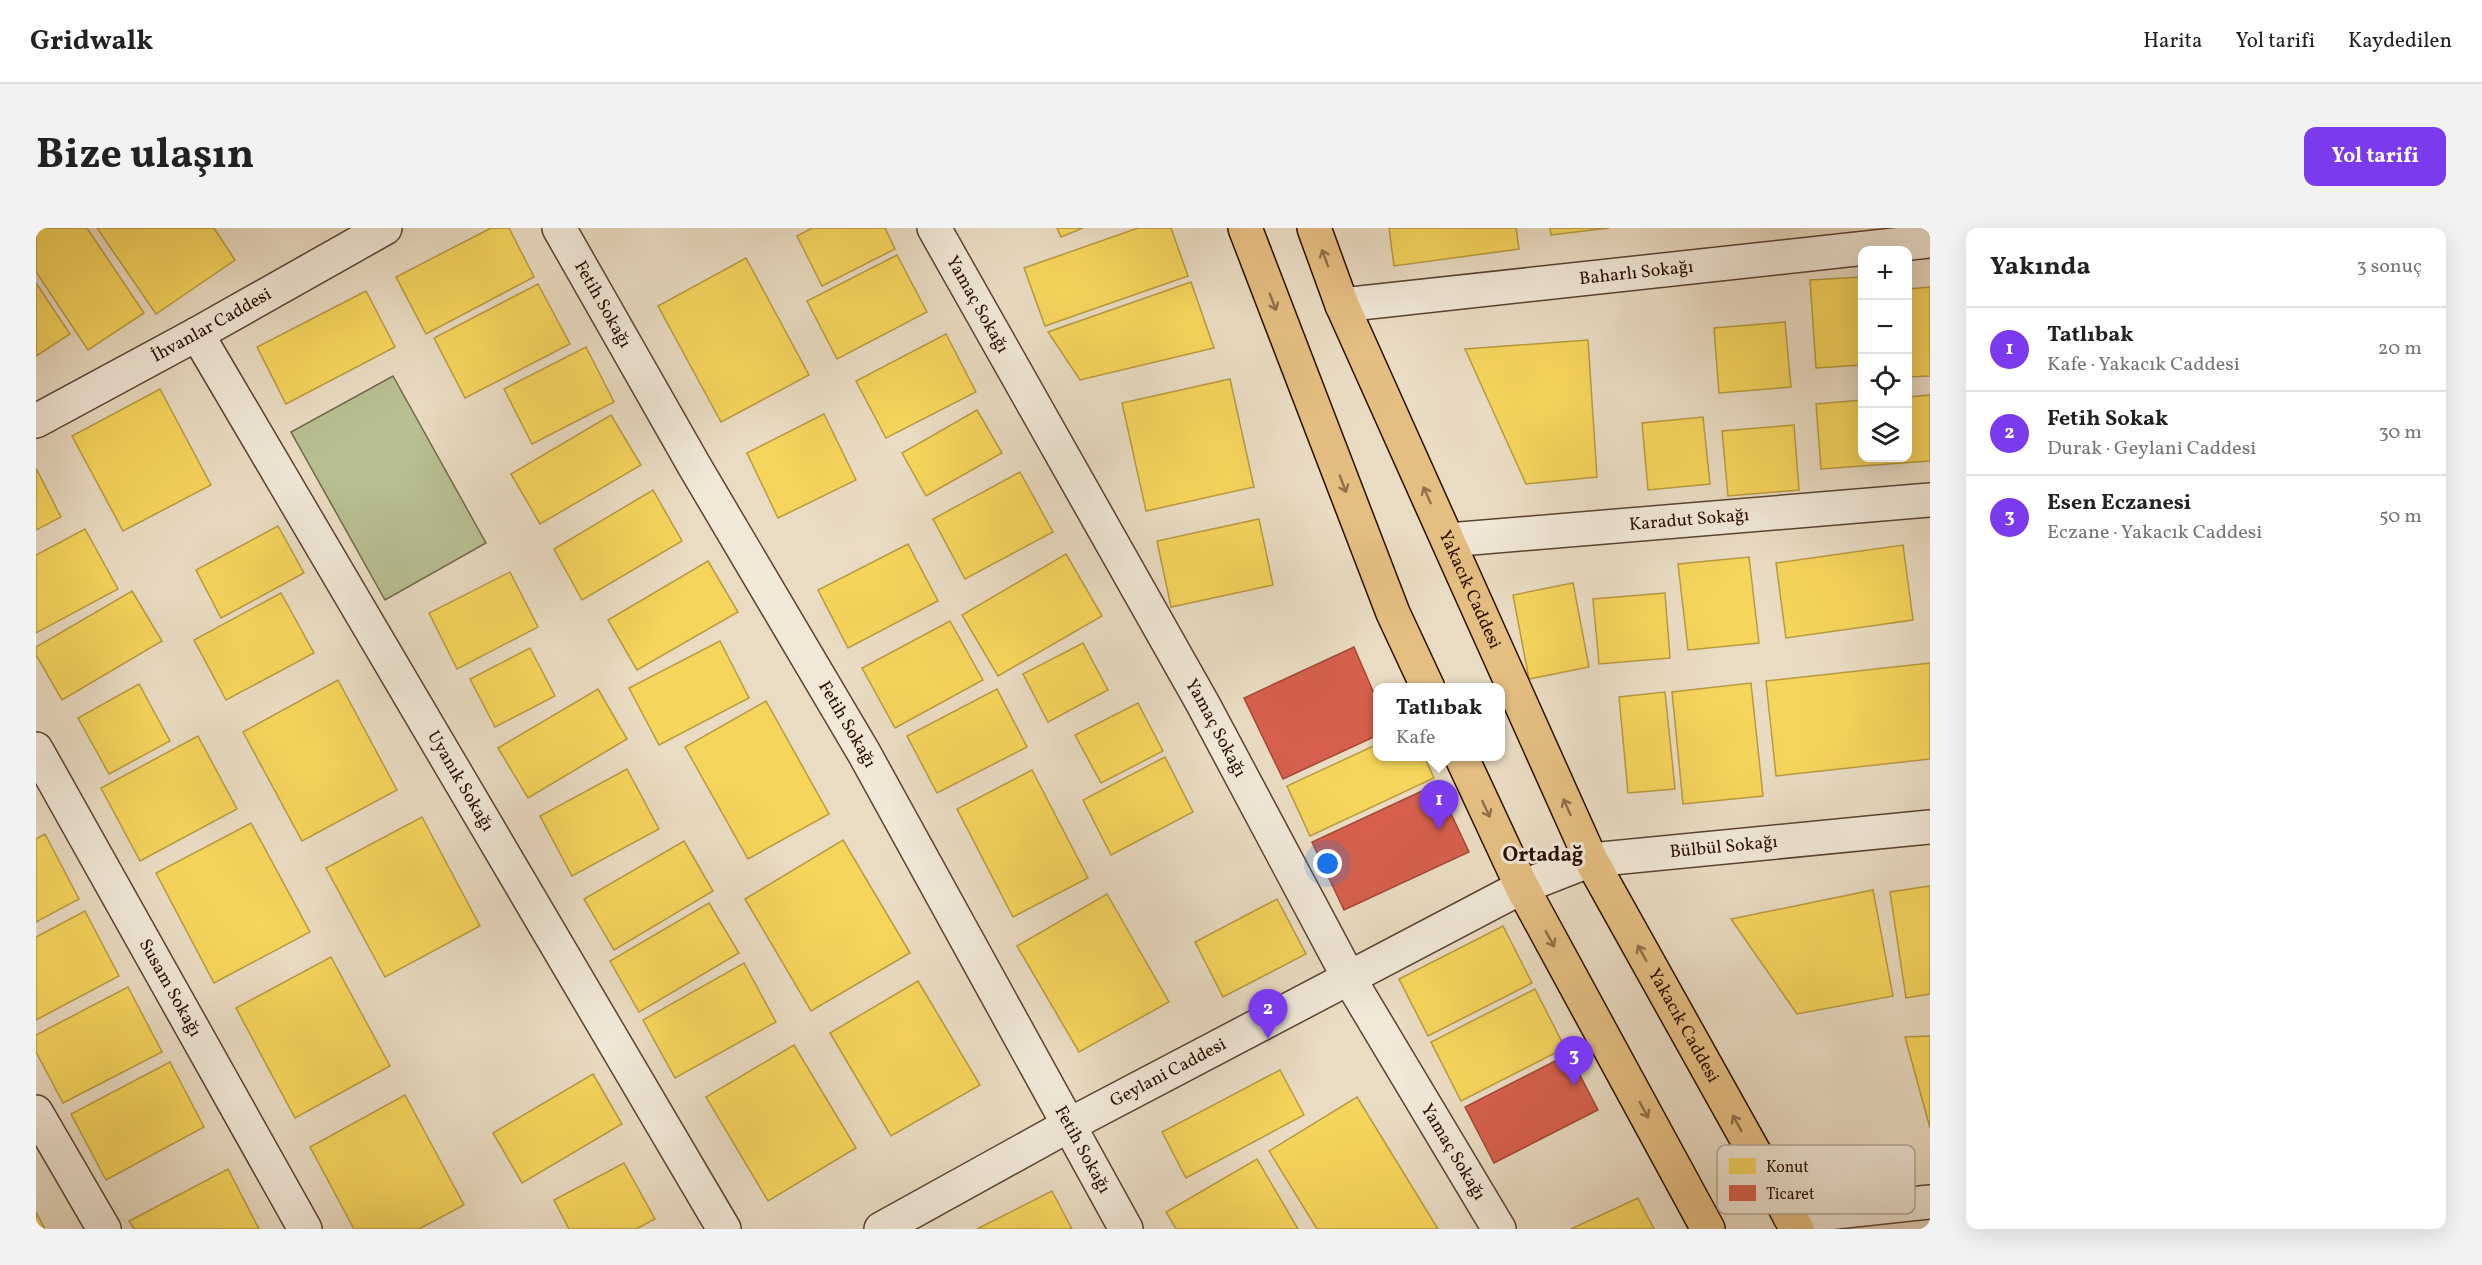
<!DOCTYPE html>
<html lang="tr">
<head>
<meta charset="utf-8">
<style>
	:root { --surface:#fff; --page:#f2f2f2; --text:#222; --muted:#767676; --line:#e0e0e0; --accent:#7c3aed }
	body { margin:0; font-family:Vollkorn,serif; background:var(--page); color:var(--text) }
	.controls { position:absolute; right:18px; top:18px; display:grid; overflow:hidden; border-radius:12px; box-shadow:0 6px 24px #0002 }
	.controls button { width:54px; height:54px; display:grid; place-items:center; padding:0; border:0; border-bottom:2px solid var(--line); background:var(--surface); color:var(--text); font:30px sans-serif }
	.you { position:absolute; left:1292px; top:636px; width:21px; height:21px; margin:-15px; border:4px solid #fff; border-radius:50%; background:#1a73e8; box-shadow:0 0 0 9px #1a73e833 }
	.badge { display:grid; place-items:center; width:39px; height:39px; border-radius:50%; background:var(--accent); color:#fff; font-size:20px; font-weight:700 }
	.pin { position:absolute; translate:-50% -50px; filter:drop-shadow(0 2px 3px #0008) }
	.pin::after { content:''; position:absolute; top:32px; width:21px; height:18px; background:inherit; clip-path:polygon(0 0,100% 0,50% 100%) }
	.popup { position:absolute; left:1337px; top:455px; width:132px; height:78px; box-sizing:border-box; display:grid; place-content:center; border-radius:12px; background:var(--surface); filter:drop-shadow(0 2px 4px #0005); font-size:20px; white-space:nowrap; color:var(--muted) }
	.popup b { font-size:22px; color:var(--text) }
	.popup::after { content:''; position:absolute; left:50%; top:100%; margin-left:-12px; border:12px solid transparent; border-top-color:var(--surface) }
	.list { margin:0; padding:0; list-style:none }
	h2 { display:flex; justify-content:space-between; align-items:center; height:78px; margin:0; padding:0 24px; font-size:26px }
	h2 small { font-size:20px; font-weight:400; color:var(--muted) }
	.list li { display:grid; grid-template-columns:39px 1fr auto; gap:18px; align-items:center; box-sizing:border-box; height:84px; padding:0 24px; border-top:2px solid var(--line) }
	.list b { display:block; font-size:22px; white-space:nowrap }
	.list p { margin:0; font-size:20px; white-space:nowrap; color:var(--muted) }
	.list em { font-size:20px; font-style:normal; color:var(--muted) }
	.icon { flex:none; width:33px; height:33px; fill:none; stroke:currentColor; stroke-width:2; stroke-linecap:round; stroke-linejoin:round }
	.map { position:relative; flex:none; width:1894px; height:1001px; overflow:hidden; border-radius:12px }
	header { display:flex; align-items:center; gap:36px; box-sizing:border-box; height:84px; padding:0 30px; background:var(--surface); border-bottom:2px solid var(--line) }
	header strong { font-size:28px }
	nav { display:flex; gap:33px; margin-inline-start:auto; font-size:21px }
	.intro { display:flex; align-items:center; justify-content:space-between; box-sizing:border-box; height:144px; padding:0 36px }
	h1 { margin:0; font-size:42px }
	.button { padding:15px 27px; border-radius:12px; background:var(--accent); color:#fff; font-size:21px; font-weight:700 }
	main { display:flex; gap:36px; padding:0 36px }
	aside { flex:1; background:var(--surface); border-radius:12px; box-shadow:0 6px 24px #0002 }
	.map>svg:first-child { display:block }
	.green { fill:#b8c093; stroke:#72684a; stroke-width:1.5 }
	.homes { fill:#f6d55c; stroke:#b99a40; stroke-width:1.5 }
	.shops { fill:#d6604d; stroke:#a34836; stroke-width:1.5 }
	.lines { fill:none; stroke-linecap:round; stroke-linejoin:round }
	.minor-casing { stroke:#5b4231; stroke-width:36 }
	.major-casing { stroke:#2b0f00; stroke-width:36 }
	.minor { stroke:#f1e8d8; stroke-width:33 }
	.major { stroke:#e5be82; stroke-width:33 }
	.oneway { stroke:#916f48 }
	.labels { text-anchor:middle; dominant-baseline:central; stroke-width:6; stroke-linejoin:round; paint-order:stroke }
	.street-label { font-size:18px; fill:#2b0f00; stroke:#f1e8d8 }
	.quarter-label { font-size:21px; font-weight:bold; fill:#2b0f00; stroke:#f1e8d8 }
	.key { fill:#f1e8d8; stroke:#b6a797; stroke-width:1.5 }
	.key-label { font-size:16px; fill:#2b0f00 }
</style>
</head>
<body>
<header>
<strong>Gridwalk</strong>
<nav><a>Harita</a><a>Yol tarifi</a><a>Kaydedilen</a></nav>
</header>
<div class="intro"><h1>Bize ulaşın</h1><a class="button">Yol tarifi</a></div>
<main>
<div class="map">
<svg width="1894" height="1001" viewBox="0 0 1894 1001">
	<rect width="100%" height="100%" fill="#eadcc3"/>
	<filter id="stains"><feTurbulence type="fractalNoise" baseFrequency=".00333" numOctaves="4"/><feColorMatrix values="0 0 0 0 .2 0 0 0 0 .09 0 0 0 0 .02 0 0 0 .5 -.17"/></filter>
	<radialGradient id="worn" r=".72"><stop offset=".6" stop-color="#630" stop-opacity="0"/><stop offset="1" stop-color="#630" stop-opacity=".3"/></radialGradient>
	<path class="green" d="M 357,148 L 450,315 L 349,372 L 255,204 Z"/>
	<g class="homes">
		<path d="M 0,0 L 51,0 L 108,85 L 52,122 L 0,44 Z"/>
		<path d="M 61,0 L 178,0 L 199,32 L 120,86 Z"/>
		<path d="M 455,0 L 473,0 L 498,49 L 390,106 L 360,49 Z"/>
		<path d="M 776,0 L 849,0 L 859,21 L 786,58 L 761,8 Z"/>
		<path d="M 1021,0 L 1047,0 L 1025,9 Z"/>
		<path d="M 1102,0 L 1135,0 L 1152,48 L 1009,98 L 988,40 Z"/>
		<path d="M 1353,0 L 1480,0 L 1483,21 L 1358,38 Z"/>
		<path d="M 1514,0 L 1573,0 L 1515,7 Z"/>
		<path d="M 861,27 L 891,84 L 801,131 L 771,73 Z"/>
		<path d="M 710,30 L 773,147 L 685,194 L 622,78 Z"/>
		<path d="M 1826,49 L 1826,137 L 1780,140 L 1774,52 Z"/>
		<path d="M 1155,54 L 1178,120 L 1044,152 L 1012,104 Z"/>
		<path d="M 0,55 L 34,106 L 0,128 Z"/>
		<path d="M 502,56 L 534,116 L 429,170 L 398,110 Z"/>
		<path d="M 1894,59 L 1894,148 L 1872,149 L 1872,61 Z"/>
		<path d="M 330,63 L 359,119 L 250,176 L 221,119 Z"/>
		<path d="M 1749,94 L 1755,159 L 1683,165 L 1678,100 Z"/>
		<path d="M 910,106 L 940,164 L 850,210 L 820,153 Z"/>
		<path d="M 1552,112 L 1561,249 L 1490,256 L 1429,121 Z"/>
		<path d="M 550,119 L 578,174 L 496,216 L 468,161 Z"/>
		<path d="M 1194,151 L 1218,259 L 1110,283 L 1086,175 Z"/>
		<path d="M 124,161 L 175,257 L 87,303 L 36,208 Z"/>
		<path d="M 1894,167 L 1894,233 L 1785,241 L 1780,176 L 1826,172 L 1826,230 L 1872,230 L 1872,169 Z"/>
		<path d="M 941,182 L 966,225 L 890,268 L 866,225 Z"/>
		<path d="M 788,186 L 820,252 L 742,290 L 711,225 Z"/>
		<path d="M 575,187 L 605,237 L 504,296 L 475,246 Z"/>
		<path d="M 1667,189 L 1674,256 L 1612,262 L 1606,195 Z"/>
		<path d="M 1758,197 L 1763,262 L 1692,268 L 1686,203 Z"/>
		<path d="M 0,240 L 25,289 L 0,302 Z"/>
		<path d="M 984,244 L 1017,304 L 929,351 L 897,291 Z"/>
		<path d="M 617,262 L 646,313 L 546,372 L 518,321 Z"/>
		<path d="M 1223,291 L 1237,357 L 1135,379 L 1121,313 Z"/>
		<path d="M 242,298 L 268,345 L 185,390 L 160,342 Z"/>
		<path d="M 49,301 L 82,361 L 0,405 L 0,327 Z"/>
		<path d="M 872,316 L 902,373 L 812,420 L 782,362 Z"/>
		<path d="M 1867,317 L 1877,392 L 1750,410 L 1740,335 Z"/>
		<path d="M 1030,326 L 1066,388 L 962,448 L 926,387 Z"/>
		<path d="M 1713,329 L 1723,415 L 1652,422 L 1642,336 Z"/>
		<path d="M 672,333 L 702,384 L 601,442 L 572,392 Z"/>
		<path d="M 474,344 L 502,399 L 421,441 L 393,385 Z"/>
		<path d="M 1537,355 L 1553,439 L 1493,451 L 1477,367 Z"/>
		<path d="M 96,363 L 126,413 L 26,472 L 0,427 L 0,419 Z"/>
		<path d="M 245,365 L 278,425 L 190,472 L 158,412 Z"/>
		<path d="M 1629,365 L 1634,430 L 1563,436 L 1557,371 Z"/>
		<path d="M 914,393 L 947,452 L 859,500 L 826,440 Z"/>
		<path d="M 684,413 L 713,470 L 623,517 L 593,460 Z"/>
		<path d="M 1047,415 L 1072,462 L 1012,494 L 987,446 Z"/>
		<path d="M 494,420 L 519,468 L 459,499 L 434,451 Z"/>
		<path d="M 1894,435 L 1894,531 L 1740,548 L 1730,453 Z"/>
		<path d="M 302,452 L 361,562 L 266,613 L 207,504 Z"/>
		<path d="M 1715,455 L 1727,568 L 1647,576 L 1636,464 Z"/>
		<path d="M 103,456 L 134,513 L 73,546 L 42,490 Z"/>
		<path d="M 562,461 L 591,511 L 492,570 L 462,520 Z"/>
		<path d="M 961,461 L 991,519 L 901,565 L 871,508 Z"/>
		<path d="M 1629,464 L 1639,561 L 1592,565 L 1583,469 Z"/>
		<path d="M 730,473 L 793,586 L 712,631 L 649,519 Z"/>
		<path d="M 1102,475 L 1127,523 L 1065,555 L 1039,507 Z"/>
		<path d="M 162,508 L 201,581 L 104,633 L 65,560 Z"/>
		<path d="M 1342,516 L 1342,528 L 1388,528 L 1398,550 L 1274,608 L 1251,558 Z"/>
		<path d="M 1129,529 L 1157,584 L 1075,627 L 1047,572 Z"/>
		<path d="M 591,541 L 623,601 L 536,648 L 504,588 Z"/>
		<path d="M 996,542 L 1052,650 L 977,689 L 921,581 Z"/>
		<path d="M 386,589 L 444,698 L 349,749 L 290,640 Z"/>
		<path d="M 215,595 L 274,704 L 178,755 L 120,645 Z"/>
		<path d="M 9,606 L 43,671 L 0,694 L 0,611 Z"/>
		<path d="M 807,612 L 874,725 L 775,783 L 709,671 Z"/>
		<path d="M 648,613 L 677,663 L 578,722 L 548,671 Z"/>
		<path d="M 1894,658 L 1894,766 L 1870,770 L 1854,664 Z"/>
		<path d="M 1837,662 L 1857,768 L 1761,786 L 1695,691 Z"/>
		<path d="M 1071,666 L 1133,774 L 1043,824 L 981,718 Z"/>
		<path d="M 1241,671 L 1270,726 L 1187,769 L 1159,714 Z"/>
		<path d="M 673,675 L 703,725 L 603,784 L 574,733 Z"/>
		<path d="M 49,683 L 83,748 L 0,792 L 0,709 Z"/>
		<path d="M 1467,698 L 1496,755 L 1392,808 L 1363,751 Z"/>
		<path d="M 295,729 L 354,838 L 259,890 L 200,780 Z"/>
		<path d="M 708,735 L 740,794 L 639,850 L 607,792 Z"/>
		<path d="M 882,753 L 944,857 L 855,908 L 794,805 Z"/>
		<path d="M 92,759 L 126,824 L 27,875 L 0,824 L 0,807 Z"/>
		<path d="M 1499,761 L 1529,820 L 1425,873 L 1395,814 Z"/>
		<path d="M 1894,808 L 1894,900 L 1869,809 Z"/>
		<path d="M 758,817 L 820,920 L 732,973 L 670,869 Z"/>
		<path d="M 134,834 L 168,899 L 70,952 L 35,886 Z"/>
		<path d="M 1244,842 L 1268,887 L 1150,950 L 1126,904 Z"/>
		<path d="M 557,846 L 586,896 L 486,955 L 457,905 Z"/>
		<path d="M 369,867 L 428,977 L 383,1001 L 318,1001 L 274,919 Z"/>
		<path d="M 1321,869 L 1402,1001 L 1281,1001 L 1233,923 Z"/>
		<path d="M 1221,931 L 1262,1001 L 1140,1001 L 1130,984 Z"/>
		<path d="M 588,935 L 619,991 L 600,1001 L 533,1001 L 518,972 Z"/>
		<path d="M 192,941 L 223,1001 L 98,1001 L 93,993 Z"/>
		<path d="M 1016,963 L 1036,1001 L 941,1001 Z"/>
		<path d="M 1602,970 L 1618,1001 L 1535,1001 Z"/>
		<path d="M 0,984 L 9,1001 L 0,1001 Z"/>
	</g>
	<g class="shops">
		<path d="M 1318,419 L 1342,475 L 1342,507 L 1247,551 L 1208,470 Z"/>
		<path d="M 1401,556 L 1433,624 L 1308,682 L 1276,614 Z"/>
		<path d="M 1533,826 L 1562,882 L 1458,935 L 1429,879 Z"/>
	</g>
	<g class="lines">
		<defs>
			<g id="minor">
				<path id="s1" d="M 523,0 L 659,239 L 828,525 L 1090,1001"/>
				<path id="s2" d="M 898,0 L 1167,476 L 1314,752 L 1463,1001"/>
				<path id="s3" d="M 1306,77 L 1894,13"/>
				<path id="s4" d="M 161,106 L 688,1001"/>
				<path id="s5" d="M 0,193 L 161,106 L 349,0"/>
				<path id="s6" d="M 1412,312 L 1894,272"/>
				<path id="s7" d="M 0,521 L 269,1001"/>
				<path d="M 0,884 L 68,1001"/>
				<path d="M 1754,989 L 1894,974"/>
				<path id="s8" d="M 845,1001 L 1033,897 L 1486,659 L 1555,632 L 1894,599"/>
			</g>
			<g id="major">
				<path d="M 1209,0 L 1357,385 L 1392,460"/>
				<path id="s9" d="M 1278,0 L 1306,77 L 1555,632 L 1761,1001"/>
				<path d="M 1425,528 L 1486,659 L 1672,1001"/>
			</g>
		</defs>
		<use href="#minor" class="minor-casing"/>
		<use href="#major" class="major-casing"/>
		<use href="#minor" class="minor"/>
		<use href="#major" class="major"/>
	</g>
	<defs><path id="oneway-shaft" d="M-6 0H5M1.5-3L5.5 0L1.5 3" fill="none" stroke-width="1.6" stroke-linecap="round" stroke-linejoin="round" transform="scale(1.5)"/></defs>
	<g class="oneway">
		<use href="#oneway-shaft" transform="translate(1289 30) rotate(-110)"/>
		<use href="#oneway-shaft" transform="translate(1237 74) rotate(69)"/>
		<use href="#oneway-shaft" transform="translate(1307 256) rotate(69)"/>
		<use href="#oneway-shaft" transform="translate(1391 267) rotate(-114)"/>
		<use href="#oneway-shaft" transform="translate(1531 579) rotate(-114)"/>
		<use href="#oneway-shaft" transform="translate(1450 581) rotate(65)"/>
		<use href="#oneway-shaft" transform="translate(1514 711) rotate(61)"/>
		<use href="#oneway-shaft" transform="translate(1606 725) rotate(-119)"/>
		<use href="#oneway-shaft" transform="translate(1608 882) rotate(61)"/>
		<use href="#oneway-shaft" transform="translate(1701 895) rotate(-119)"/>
	</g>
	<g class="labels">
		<g class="street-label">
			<text stroke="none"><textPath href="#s3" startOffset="296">Baharlı Sokağı</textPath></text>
			<text stroke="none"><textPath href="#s2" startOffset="88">Yamaç Sokağı</textPath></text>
			<text stroke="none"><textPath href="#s1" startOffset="88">Fetih Sokağı</textPath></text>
			<text stroke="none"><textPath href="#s5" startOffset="200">İhvanlar Caddesi</textPath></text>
			<text stroke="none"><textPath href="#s6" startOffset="242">Karadut Sokağı</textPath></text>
			<text stroke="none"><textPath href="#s9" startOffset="394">Yakacık Caddesi</textPath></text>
			<text stroke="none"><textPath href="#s1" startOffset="574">Fetih Sokağı</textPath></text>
			<text stroke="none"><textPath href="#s2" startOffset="574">Yamaç Sokağı</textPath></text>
			<text stroke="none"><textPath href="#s4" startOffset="519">Uyanık Sokağı</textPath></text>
			<text stroke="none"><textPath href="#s8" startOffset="934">Bülbül Sokağı</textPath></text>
			<text stroke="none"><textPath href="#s7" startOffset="274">Susam Sokağı</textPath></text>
			<text stroke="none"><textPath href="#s9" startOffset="880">Yakacık Caddesi</textPath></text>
			<text stroke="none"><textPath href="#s8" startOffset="327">Geylani Caddesi</textPath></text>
			<text stroke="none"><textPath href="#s1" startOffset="1060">Fetih Sokağı</textPath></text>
			<text stroke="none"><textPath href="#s2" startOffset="1060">Yamaç Sokağı</textPath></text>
		</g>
		<g class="quarter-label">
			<text x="1507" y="627">Ortadağ</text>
		</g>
	</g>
	<rect x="1681" y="917" width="198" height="69" rx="9" class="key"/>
	<rect x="1693" y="930" width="27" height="16" fill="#f6d55c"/>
	<rect x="1693" y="957" width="27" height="16" fill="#d6604d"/>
	<g class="key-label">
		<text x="1730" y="944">Konut</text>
		<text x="1730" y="971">Ticaret</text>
	</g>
	<rect width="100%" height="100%" filter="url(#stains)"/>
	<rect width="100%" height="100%" fill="url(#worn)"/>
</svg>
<div class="controls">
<button>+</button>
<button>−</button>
<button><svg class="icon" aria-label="locate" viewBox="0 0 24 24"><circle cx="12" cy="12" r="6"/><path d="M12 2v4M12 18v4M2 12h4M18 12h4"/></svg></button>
<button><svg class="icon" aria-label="layers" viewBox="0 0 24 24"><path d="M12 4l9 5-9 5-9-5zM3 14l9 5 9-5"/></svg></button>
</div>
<div class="you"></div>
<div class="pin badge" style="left:1403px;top:602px">1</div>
<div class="popup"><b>Tatlıbak</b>Kafe</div>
<div class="pin badge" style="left:1232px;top:811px">2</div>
<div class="pin badge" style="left:1538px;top:858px">3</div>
</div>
<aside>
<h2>Yakında<small>3 sonuç</small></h2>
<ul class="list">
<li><span class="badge">1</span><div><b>Tatlıbak</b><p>Kafe · Yakacık Caddesi</p></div><em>20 m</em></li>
<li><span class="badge">2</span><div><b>Fetih Sokak</b><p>Durak · Geylani Caddesi</p></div><em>30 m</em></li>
<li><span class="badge">3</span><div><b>Esen Eczanesi</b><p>Eczane · Yakacık Caddesi</p></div><em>50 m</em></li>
</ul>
</aside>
</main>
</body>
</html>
